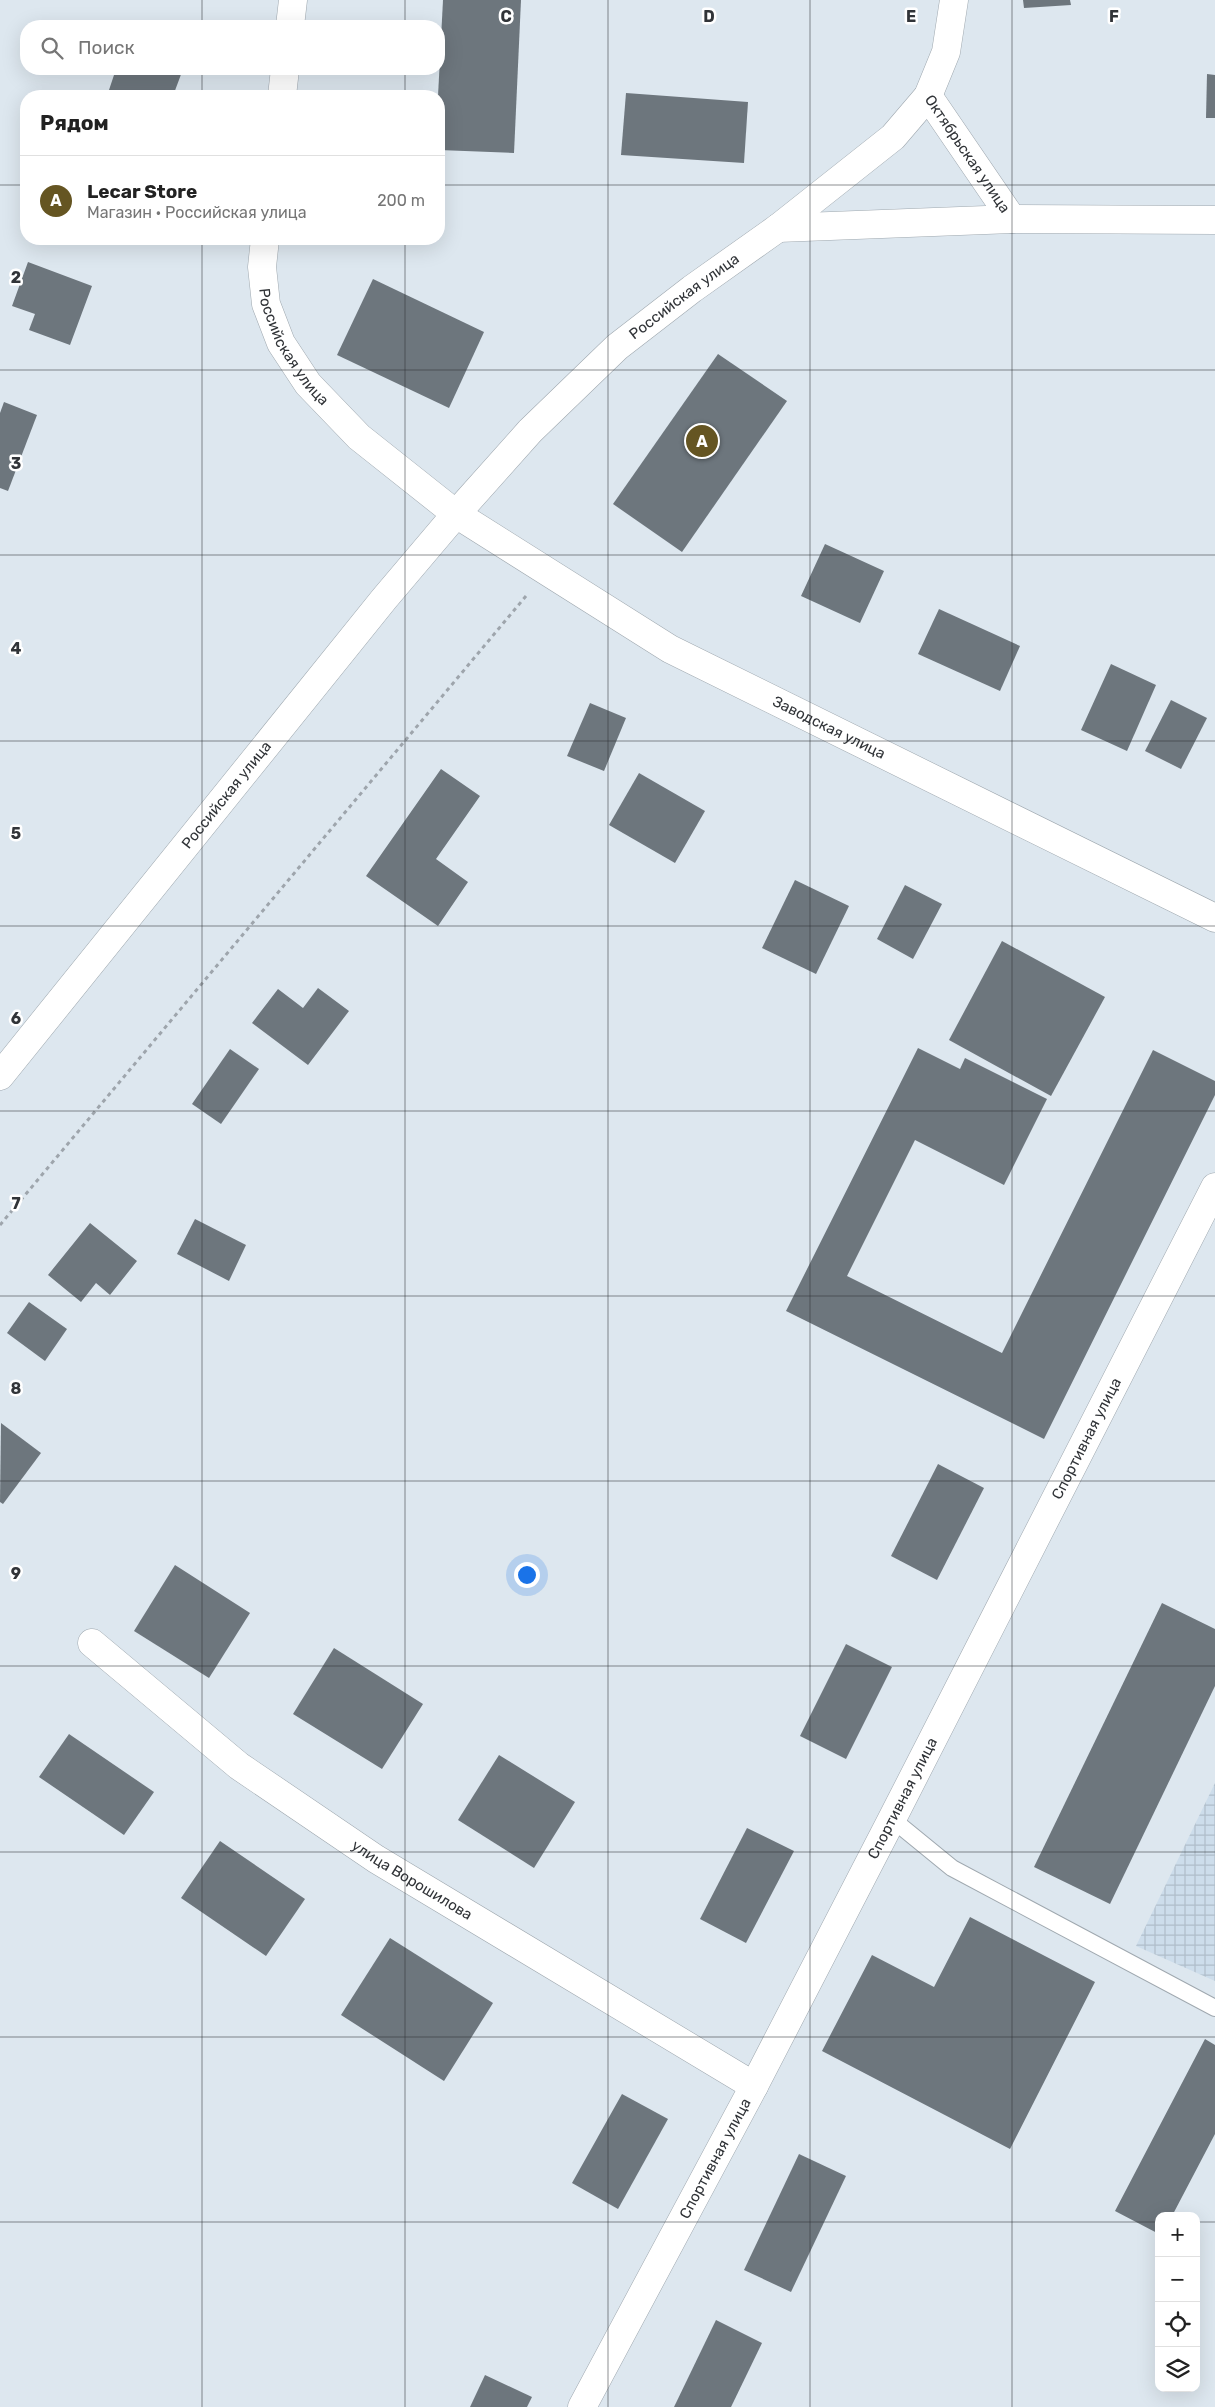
<!DOCTYPE html>
<html lang="ru">
<head>
<meta charset="utf-8">
<style>
	:root { --surface:#fff; --page:#f6f6f6; --text:#222; --muted:#767676; --line:#e0e0e0; --accent:#655522 }
	body { margin:0; font-family:Rubik,sans-serif; background:var(--page); color:var(--text) }
	.controls { position:absolute; right:15px; bottom:15px; display:grid; overflow:hidden; border-radius:10px; box-shadow:0 5px 20px #0002 }
	.controls button { width:45px; height:45px; display:grid; place-items:center; padding:0; border:0; border-bottom:1px solid var(--line); background:var(--surface); color:var(--text); font:25px sans-serif }
	.you { position:absolute; left:526px; top:1574px; width:18px; height:18px; margin:-12px; border:4px solid #fff; border-radius:50%; background:#1a73e8; box-shadow:0 0 0 8px #1a73e833 }
	.badge { display:grid; place-items:center; width:32px; height:32px; border-radius:50%; background:var(--accent); color:#fff; font-size:16px; font-weight:700 }
	.pin { position:absolute; translate:-50% -50%; border:2px solid #fff; box-shadow:0 1px 5px #0006 }
	.list { margin:0; padding:0; list-style:none }
	h2 { display:flex; justify-content:space-between; align-items:center; height:65px; margin:0; padding:0 20px; font-size:21px }
	h2 small { font-size:16px; font-weight:400; color:var(--muted) }
	.list li { display:grid; grid-template-columns:32px 1fr auto; gap:15px; align-items:center; box-sizing:border-box; height:90px; padding:0 20px; border-top:1px solid var(--line) }
	.list b { display:block; font-size:19px; white-space:nowrap }
	.list p { margin:0; font-size:16px; white-space:nowrap; color:var(--muted) }
	.list em { font-size:16px; font-style:normal; color:var(--muted) }
	.icon { flex:none; width:28px; height:28px; fill:none; stroke:currentColor; stroke-width:2; stroke-linecap:round; stroke-linejoin:round }
	.map { position:relative; flex:none; width:1215px; height:2407px; overflow:hidden }
	.search { position:absolute; background:var(--surface); box-shadow:0 5px 20px #0002; left:20px; top:20px; width:425px; height:55px; display:flex; align-items:center; gap:12px; box-sizing:border-box; padding:0 18px; border-radius:20px; color:var(--muted); font-size:19px }
	.panel { position:absolute; background:var(--surface); box-shadow:0 5px 20px #0002; left:20px; top:90px; width:425px; height:155px; border-radius:20px }
	.map>svg:first-child { display:block }
	.industrial { fill:url(#industrial-grid) }
	.building { fill:#6d767d }
	.lines { fill:none; stroke-linecap:round; stroke-linejoin:round }
	.lane-casing { stroke:#9fa8af; stroke-width:18 }
	.street-casing { stroke:#9fa8af; stroke-width:29 }
	.secondary-casing { stroke:#9fa8af; stroke-width:29 }
	.path { stroke:#9ea5ac; stroke-width:3; stroke-dasharray:4 4; stroke-linecap:butt }
	.lane { stroke:#fff; stroke-width:16 }
	.street { stroke:#fff; stroke-width:28 }
	.secondary { stroke:#fff; stroke-width:28 }
	.grid { fill:none; stroke:#313438; stroke-width:1; stroke-opacity:0.55 }
	.labels { text-anchor:middle; dominant-baseline:central; stroke-width:5; stroke-linejoin:round; paint-order:stroke }
	.street-label { font-size:15px; fill:#313438; stroke:#fff }
	.grid-label { font-size:16px; text-anchor:middle; font-weight:bold; fill:#313438; stroke:#fff; stroke-width:5; stroke-linejoin:round; paint-order:stroke }
</style>
</head>
<body>
<div class="map">
<svg width="1215" height="2407" viewBox="0 0 1215 2407">
	<defs>
		<pattern id="industrial-grid" width="8" height="8" patternUnits="userSpaceOnUse" patternTransform="scale(1.25)"><rect width="8" height="8" fill="#cdddeb"/><path d="M0 4h8M4 0v8" fill="none" stroke="#b0beca"/></pattern>
	</defs>
	<rect width="100%" height="100%" fill="#dde7ef"/>
	<path class="industrial" d="M 1215,1783 L 1215,1981 L 1136,1946 Z"/>
	<g class="building">
		<path d="M 443,0 L 521,0 L 514,153 L 439,150 L 438,96 Z"/>
		<path d="M 1023,0 L 1070,0 L 1071,5 L 1024,8 Z"/>
		<path d="M 116,69 L 183,69 L 173,96 L 107,96 Z"/>
		<path d="M 1207,74 L 1215,75 L 1215,118 L 1206,118 Z"/>
		<path d="M 626,93 L 748,102 L 744,163 L 621,155 Z"/>
		<path d="M 28,262 L 92,286 L 70,345 L 29,330 L 35,314 L 12,306 Z"/>
		<path d="M 373,279 L 484,332 L 449,408 L 337,355 Z"/>
		<path d="M 718,354 L 787,401 L 682,552 L 613,504 Z"/>
		<path d="M 4,402 L 37,415 L 8,491 L 0,488 L 0,413 Z"/>
		<path d="M 825,544 L 884,571 L 860,623 L 801,596 Z"/>
		<path d="M 939,609 L 1020,646 L 1000,691 L 918,654 Z"/>
		<path d="M 1111,664 L 1156,685 L 1127,751 L 1081,730 Z"/>
		<path d="M 1171,700 L 1207,718 L 1181,769 L 1145,751 Z"/>
		<path d="M 590,703 L 626,718 L 604,771 L 567,756 Z"/>
		<path d="M 441,769 L 480,796 L 436,859 L 468,882 L 438,926 L 366,876 Z"/>
		<path d="M 639,773 L 705,811 L 675,863 L 609,825 Z"/>
		<path d="M 795,880 L 849,906 L 816,974 L 762,948 Z"/>
		<path d="M 905,885 L 942,904 L 913,959 L 877,939 Z"/>
		<path d="M 1002,941 L 1105,997 L 1051,1096 L 949,1040 Z"/>
		<path d="M 318,988 L 349,1011 L 308,1065 L 252,1023 L 278,989 L 303,1008 Z"/>
		<path d="M 918,1048 L 960,1069 L 965,1058 L 1047,1099 L 1004,1185 L 915,1140 L 847,1276 L 1002,1353 L 1153,1050 L 1215,1081 L 1215,1095 L 1044,1439 L 786,1311 Z"/>
		<path d="M 230,1049 L 259,1069 L 221,1124 L 192,1104 Z"/>
		<path d="M 195,1219 L 246,1245 L 229,1281 L 177,1254 Z"/>
		<path d="M 90,1223 L 137,1261 L 110,1295 L 96,1283 L 81,1302 L 48,1275 Z"/>
		<path d="M 29,1302 L 67,1329 L 45,1361 L 7,1333 Z"/>
		<path d="M 1,1423 L 41,1453 L 3,1504 L 0,1502 Z"/>
		<path d="M 938,1464 L 984,1488 L 937,1580 L 891,1556 Z"/>
		<path d="M 175,1565 L 250,1613 L 209,1678 L 134,1631 Z"/>
		<path d="M 1162,1603 L 1215,1629 L 1215,1686 L 1110,1904 L 1034,1867 Z"/>
		<path d="M 846,1644 L 892,1667 L 846,1759 L 800,1736 Z"/>
		<path d="M 334,1648 L 423,1704 L 382,1769 L 293,1714 Z"/>
		<path d="M 69,1734 L 154,1792 L 124,1835 L 39,1777 Z"/>
		<path d="M 499,1755 L 575,1802 L 534,1868 L 458,1820 Z"/>
		<path d="M 747,1828 L 794,1851 L 746,1943 L 700,1919 Z"/>
		<path d="M 220,1841 L 305,1899 L 266,1956 L 181,1898 Z"/>
		<path d="M 970,1917 L 1095,1982 L 1010,2149 L 822,2051 L 872,1955 L 934,1987 Z"/>
		<path d="M 390,1938 L 493,2003 L 444,2081 L 341,2015 Z"/>
		<path d="M 1205,2039 L 1215,2045 L 1215,2134 L 1172,2216 L 1159,2216 L 1159,2234 L 1115,2211 Z"/>
		<path d="M 622,2094 L 668,2119 L 618,2209 L 572,2183 Z"/>
		<path d="M 799,2154 L 846,2176 L 791,2292 L 744,2270 Z"/>
		<path d="M 716,2320 L 762,2343 L 731,2407 L 674,2407 Z"/>
		<path d="M 485,2375 L 532,2397 L 527,2407 L 470,2407 Z"/>
	</g>
	<g class="lines">
		<defs>
			<path id="lane" d="M 892,1819 L 952,1868 L 1215,2008"/>
			<g id="street">
				<path d="M 290,26 L 293,0"/>
				<path d="M 282,96 L 285,69"/>
				<path id="s1" d="M 928,96 L 1012,219"/>
				<path d="M 778,228 L 1012,219 L 1215,220"/>
				<path id="s2" d="M 265,239 L 262,267 L 266,304 L 281,343 L 308,384 L 359,437 L 456,514 L 670,649 L 1215,918"/>
				<path id="s3" d="M 92,1643 L 239,1766 L 376,1859 L 754,2086"/>
				<path id="s4" d="M 582,2407 L 754,2086 L 892,1819 L 1215,1187"/>
			</g>
			<g id="secondary">
				<path id="s5" d="M 0,1076 L 384,599 L 456,514 L 530,431 L 617,347 L 692,289 L 778,228 L 893,137 L 928,96 L 946,52 L 954,0"/>
			</g>
		</defs>
		<use href="#lane" class="lane-casing"/>
		<use href="#street" class="street-casing"/>
		<use href="#secondary" class="secondary-casing"/>
		<path class="path" d="M 0,1225 L 526,596"/>
		<use href="#lane" class="lane"/>
		<use href="#street" class="street"/>
		<use href="#secondary" class="secondary"/>
	</g>
	<path class="grid" d="M 202,0 L 202,26M 405,0 L 405,26M 608,0 L 608,2407M 810,0 L 810,2407M 1012,0 L 1012,2407M 202,69 L 202,96M 405,69 L 405,96M 0,185 L 26,185M 439,185 L 1215,185M 202,239 L 202,2407M 405,239 L 405,2407M 0,370 L 1215,370M 0,555 L 1215,555M 0,741 L 1215,741M 0,926 L 1215,926M 0,1111 L 1215,1111M 0,1296 L 1215,1296M 0,1481 L 1215,1481M 0,1666 L 1215,1666M 0,1852 L 1215,1852M 0,2037 L 1215,2037M 0,2222 L 1159,2222M 1196,2222 L 1215,2222"/>
	<g class="labels">
		<g class="street-label">
			<text stroke="none"><textPath href="#s1" startOffset="70">Октябрьская улица</textPath></text>
			<text stroke="none"><textPath href="#s5" startOffset="1040">Российская улица</textPath></text>
			<text stroke="none"><textPath href="#s2" startOffset="116">Российская улица</textPath></text>
			<text stroke="none"><textPath href="#s2" startOffset="784">Заводская улица</textPath></text>
			<text stroke="none"><textPath href="#s5" startOffset="361">Российская улица</textPath></text>
			<text stroke="none"><textPath href="#s4" startOffset="1092">Спортивная улица</textPath></text>
			<text stroke="none"><textPath href="#s4" startOffset="688">Спортивная улица</textPath></text>
			<text stroke="none"><textPath href="#s3" startOffset="399">улица Ворошилова</textPath></text>
			<text stroke="none"><textPath href="#s4" startOffset="282">Спортивная улица</textPath></text>
		</g>
	</g>
	<g class="grid-label">
		<text x="506" y="22">C</text>
		<text x="709" y="22">D</text>
		<text x="911" y="22">E</text>
		<text x="1114" y="22">F</text>
		<text x="16" y="283">2</text>
		<text x="16" y="469">3</text>
		<text x="16" y="654">4</text>
		<text x="16" y="839">5</text>
		<text x="16" y="1024">6</text>
		<text x="16" y="1209">7</text>
		<text x="16" y="1394">8</text>
		<text x="16" y="1579">9</text>
	</g>
</svg>
<div class="controls">
<button>+</button>
<button>−</button>
<button><svg class="icon" aria-label="locate" viewBox="0 0 24 24"><circle cx="12" cy="12" r="6"/><path d="M12 2v4M12 18v4M2 12h4M18 12h4"/></svg></button>
<button><svg class="icon" aria-label="layers" viewBox="0 0 24 24"><path d="M12 4l9 5-9 5-9-5zM3 14l9 5 9-5"/></svg></button>
</div>
<div class="you"></div>
<div class="pin badge" style="left:702px;top:441px">A</div>
<div class="search"><svg class="icon" aria-label="search" viewBox="0 0 24 24"><circle cx="10" cy="10" r="6"/><path d="M15 15l6 6"/></svg>Поиск</div>
<section class="panel">
<h2>Рядом<small></small></h2>
<ul class="list">
<li><span class="badge">A</span><div><b>Lecar Store</b><p>Магазин · Российская улица</p></div><em>200 m</em></li>
</ul>
</section>
</div>
</body>
</html>
